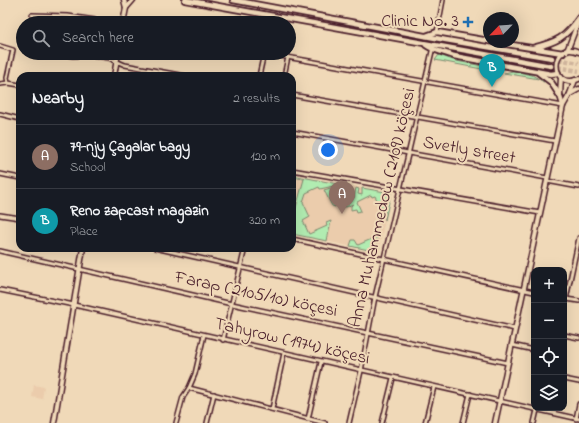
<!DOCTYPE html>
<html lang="en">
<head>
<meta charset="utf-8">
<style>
	:root { --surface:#171b24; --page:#242831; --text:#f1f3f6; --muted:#9ea1a6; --line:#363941; --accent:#ea580c }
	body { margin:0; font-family:"Indie Flower",sans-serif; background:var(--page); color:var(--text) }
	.controls { position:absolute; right:12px; bottom:12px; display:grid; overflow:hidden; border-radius:8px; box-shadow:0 4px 16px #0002 }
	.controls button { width:36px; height:36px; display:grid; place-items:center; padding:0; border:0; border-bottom:1px solid var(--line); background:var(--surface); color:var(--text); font:20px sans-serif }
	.compass { position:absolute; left:483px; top:12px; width:36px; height:36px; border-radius:50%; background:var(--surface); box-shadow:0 4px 16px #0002; rotate:245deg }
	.you { position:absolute; left:328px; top:150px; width:14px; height:14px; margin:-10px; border:3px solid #fff; border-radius:50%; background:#1a73e8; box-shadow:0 0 0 6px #1a73e833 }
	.badge { display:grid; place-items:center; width:26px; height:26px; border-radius:50%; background:var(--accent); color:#fff; font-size:13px; font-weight:700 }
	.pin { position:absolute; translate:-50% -33px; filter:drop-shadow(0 1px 2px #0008) }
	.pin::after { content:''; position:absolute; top:21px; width:14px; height:12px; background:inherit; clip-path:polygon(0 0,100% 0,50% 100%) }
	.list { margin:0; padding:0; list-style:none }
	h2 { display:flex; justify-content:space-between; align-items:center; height:52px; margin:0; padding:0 16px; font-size:17px }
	h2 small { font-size:13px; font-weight:400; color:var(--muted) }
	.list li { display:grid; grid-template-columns:26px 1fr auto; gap:12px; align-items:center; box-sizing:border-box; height:64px; padding:0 16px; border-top:1px solid var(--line) }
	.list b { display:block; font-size:15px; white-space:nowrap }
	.list p { margin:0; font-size:13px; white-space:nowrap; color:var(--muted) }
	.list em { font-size:13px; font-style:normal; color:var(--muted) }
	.icon { flex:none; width:22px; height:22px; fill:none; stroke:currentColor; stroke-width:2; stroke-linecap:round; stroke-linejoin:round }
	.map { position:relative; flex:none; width:579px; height:423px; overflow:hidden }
	.search { position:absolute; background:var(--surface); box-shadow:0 4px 16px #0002; left:16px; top:16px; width:280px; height:44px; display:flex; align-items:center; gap:10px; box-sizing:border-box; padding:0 14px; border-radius:22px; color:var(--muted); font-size:15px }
	.panel { position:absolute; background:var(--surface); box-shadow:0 4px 16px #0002; left:16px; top:72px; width:280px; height:180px; border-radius:12px }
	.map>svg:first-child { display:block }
	.built { fill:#ebccac }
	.green { fill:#b1ecb1; stroke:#7e866e }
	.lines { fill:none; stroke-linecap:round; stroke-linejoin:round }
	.primary-tunnel { stroke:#cfb49c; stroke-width:4.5; stroke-dasharray:4.5 2; stroke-linecap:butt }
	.street-casing { stroke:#4a1f2b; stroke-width:6 }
	.secondary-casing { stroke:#4a1f2b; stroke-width:7 }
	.primary-casing { stroke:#4a1f2b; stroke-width:8 }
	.street { stroke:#f0d9b8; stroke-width:3 }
	.secondary { stroke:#f0d9b8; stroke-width:4 }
	.primary { stroke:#f0d9b8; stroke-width:4.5 }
	.poi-dot { fill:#1f6fb2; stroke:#f0d9b8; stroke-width:1.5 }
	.labels { text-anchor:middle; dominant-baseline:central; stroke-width:4; stroke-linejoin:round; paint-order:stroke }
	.poi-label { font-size:18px; fill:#4a1f2b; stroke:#f0d9b8; text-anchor:end }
	.street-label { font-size:18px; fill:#4a1f2b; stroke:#f0d9b8 }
</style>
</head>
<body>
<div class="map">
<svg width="579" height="423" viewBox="0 0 579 423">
	<rect width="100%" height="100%" fill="#f0d9b8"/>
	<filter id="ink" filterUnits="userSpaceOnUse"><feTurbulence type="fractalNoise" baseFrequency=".025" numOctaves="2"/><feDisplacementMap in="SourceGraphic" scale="8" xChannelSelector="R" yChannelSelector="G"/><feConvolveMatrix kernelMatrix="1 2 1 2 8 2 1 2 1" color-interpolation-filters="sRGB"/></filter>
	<g filter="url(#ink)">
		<g class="built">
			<path d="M 292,175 L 391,193 L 378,252 L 292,234 Z"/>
			<path d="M 34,385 L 44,387 L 42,399 L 32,397 Z"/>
		</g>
		<g class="green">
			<path d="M 439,55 L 456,61 L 483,66 L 492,71 L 435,60 Z"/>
			<path d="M 513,71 L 532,75 L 544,82 L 539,79 L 504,73 Z"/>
			<path d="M 292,175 L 338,184 L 338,185 L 320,189 L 319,187 L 306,193 L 303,202 L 310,217 L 303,221 L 309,234 L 327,226 L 326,223 L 331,221 L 327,241 L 292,234 L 292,222 L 304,179 L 292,177 Z"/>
			<path d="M 338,186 L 335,207 L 332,206 L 324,190 Z"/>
			<path d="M 356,188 L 359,189 L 358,194 L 362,195 L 362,188 L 391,193 L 385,220 L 385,211 L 381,208 L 375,196 L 372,197 L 371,195 L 357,202 L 361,211 L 357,212 L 356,209 L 351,210 L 351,206 L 353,204 L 346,207 L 338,205 L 340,196 L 354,198 Z"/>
			<path d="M 378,233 L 376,245 L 379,246 L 378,252 L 350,246 L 352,240 L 355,240 L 358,245 L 376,237 L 375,234 Z"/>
		</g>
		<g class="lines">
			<g class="primary-tunnel">
				<path d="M 552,58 L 579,63"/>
				<path d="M 551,66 L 579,71"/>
			</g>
			<defs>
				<g id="street">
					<path d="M 32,15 L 68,16 L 115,23"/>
					<path d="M 437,32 L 443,0"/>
					<path d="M 0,46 L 13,50 L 7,78 L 8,83 L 20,85"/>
					<path d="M 59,53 L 73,56 L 90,55 L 109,58 L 125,65 L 185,76"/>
					<path d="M 264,53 L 563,106"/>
					<path d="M 259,76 L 264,53"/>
					<path d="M 284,76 L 288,57"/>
					<path d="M 0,84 L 8,83"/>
					<path d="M 292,95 L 555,141"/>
					<path d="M 0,114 L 20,119"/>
					<path d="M 292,132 L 547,178"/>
					<path d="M 292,170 L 540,213"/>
					<path d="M 0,174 L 20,178"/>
					<path d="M 547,181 L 579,187"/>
					<path d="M 0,215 L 20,218"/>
					<path d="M 292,239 L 534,292"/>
					<path d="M 155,248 L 515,329"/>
					<path d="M 0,251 L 232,304 L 508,363"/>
					<path d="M 0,290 L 74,305 L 579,419"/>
					<path d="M 566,299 L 579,238"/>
					<path d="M 566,299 L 579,301"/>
					<path d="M 564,335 L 579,338"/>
					<path d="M 223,340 L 245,248"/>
					<path d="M 512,345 L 534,350"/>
					<path d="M 564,379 L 579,382"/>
					<path d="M 189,388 L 325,423"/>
					<path d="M 272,409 L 284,353"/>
					<path d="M 308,419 L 321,362"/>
					<path d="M 576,419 L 579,404"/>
					<path d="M 176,423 L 183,397 L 189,388 L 195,374 L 204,335"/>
					<path d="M 207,423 L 214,394"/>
					<path d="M 349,423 L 361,371 L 375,297 L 433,47"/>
					<path d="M 382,423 L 393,378"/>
					<path d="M 425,423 L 434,387"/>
					<path d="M 463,423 L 470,394"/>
					<path d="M 534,423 L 537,410"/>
				</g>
				<g id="secondary">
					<path d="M 126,8 L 133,0"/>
					<path d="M 123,23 L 126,8 L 124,0"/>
					<path d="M 567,51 L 579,20"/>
					<path d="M 579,52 C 549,39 549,92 579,79"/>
					<path d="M 114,76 L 118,53"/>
					<path d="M 561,77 L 560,96 L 563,106"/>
					<path d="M 570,94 L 579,89"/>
					<path d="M 54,423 L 83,248"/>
					<path d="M 495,423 L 563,106 L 570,94 L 575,80"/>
				</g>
				<g id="primary">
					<path d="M 185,0 L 551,66"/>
					<path d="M 233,0 L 446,40 L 552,58"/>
					<path d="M 426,36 L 437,32 L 489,41"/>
					<path d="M 494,42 L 563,53"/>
					<path d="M 426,45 C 434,51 445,52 454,56 L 551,74 L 558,73"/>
					<path d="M 533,48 C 557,42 565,38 579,18"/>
					<path d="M 539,73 L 551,82 L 560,96"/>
				</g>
			</defs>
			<use href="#street" class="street-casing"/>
			<use href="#secondary" class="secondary-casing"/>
			<use href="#primary" class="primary-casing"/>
			<use href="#street" class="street"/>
			<use href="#secondary" class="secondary"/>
			<use href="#primary" class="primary"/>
		</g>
	</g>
	<path class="poi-dot" d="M466 16h4v4h4v4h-4v4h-4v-4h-4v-4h4z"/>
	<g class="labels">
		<g class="poi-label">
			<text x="459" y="22">Clinic No. 3</text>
		</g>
		<g class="street-label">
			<text transform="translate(469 151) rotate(10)">Svetly street</text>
			<text transform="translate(383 208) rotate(-77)">Anna Muhammedow (2109) köçesi</text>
			<text transform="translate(256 295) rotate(12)">Farap (2105/10) köçesi</text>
			<text transform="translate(292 342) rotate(13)">Tahyrow (1974) köçesi</text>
		</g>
	</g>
</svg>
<div class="controls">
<button>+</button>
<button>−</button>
<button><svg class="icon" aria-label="locate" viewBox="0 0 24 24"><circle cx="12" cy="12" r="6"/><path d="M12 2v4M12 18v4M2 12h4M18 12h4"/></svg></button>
<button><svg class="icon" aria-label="layers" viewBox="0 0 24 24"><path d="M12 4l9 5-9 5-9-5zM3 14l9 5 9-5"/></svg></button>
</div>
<svg class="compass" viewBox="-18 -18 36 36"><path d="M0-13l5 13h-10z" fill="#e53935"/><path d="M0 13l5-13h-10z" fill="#9ea1a6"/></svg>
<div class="you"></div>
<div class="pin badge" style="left:342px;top:214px;background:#8d6e63">A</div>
<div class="pin badge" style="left:492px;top:87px;background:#0f9aa8">B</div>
<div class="search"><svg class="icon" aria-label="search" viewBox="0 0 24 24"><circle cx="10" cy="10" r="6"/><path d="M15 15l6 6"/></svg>Search here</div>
<section class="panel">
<h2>Nearby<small>2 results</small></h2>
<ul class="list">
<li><span class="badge" style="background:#8d6e63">A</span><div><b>79-njy Çagalar bagy</b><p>School</p></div><em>120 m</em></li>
<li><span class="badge" style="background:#0f9aa8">B</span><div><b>Reno zapcast magazin</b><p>Place</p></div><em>320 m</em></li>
</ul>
</section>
</div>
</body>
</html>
